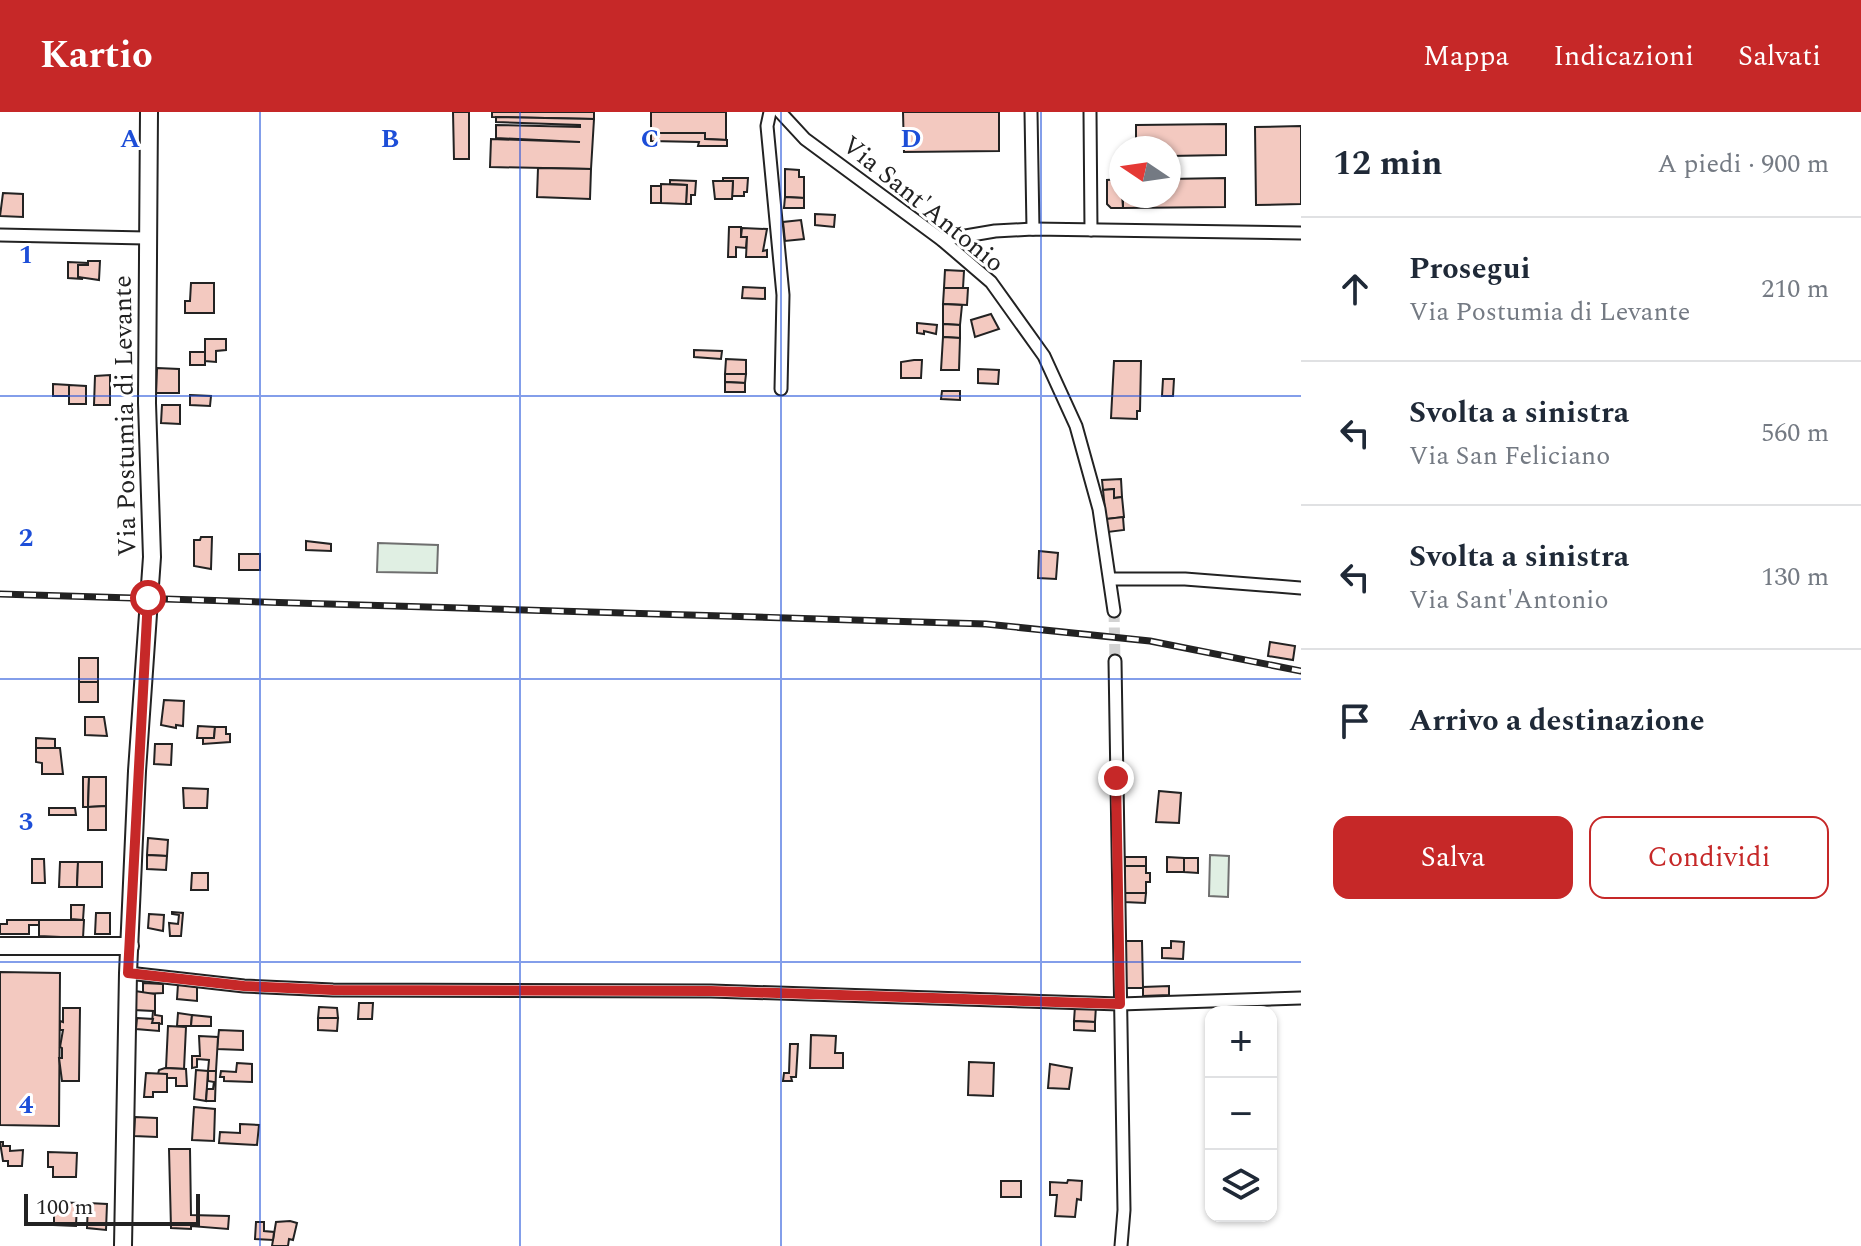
<!DOCTYPE html>
<html lang="it">
<head>
<meta charset="utf-8">
<style>
	:root { --surface:#fff; --page:#f2f2f3; --text:#1f2937; --muted:#747a83; --line:#e0e1e3; --accent:#c62828 }
	body { margin:0; font-family:Spectral,serif; background:var(--page); color:var(--text) }
	.controls { position:absolute; right:24px; bottom:24px; display:grid; overflow:hidden; border-radius:16px; box-shadow:0 2px 6px #0004 }
	.controls button { width:72px; height:72px; display:grid; place-items:center; padding:0; border:0; border-bottom:2px solid var(--line); background:var(--surface); color:var(--text); font:40px sans-serif }
	.compass { position:absolute; left:1109px; top:24px; width:72px; height:72px; border-radius:50%; background:var(--surface); box-shadow:0 2px 6px #0004; rotate:283deg }
	.scale { position:absolute; left:24px; bottom:20px; width:176px; box-sizing:border-box; padding-left:8px; border:4px solid #222; border-top:0; font-size:22px; line-height:28px; white-space:nowrap; color:#222; -webkit-text-stroke:6px #fff; paint-order:stroke }
	.stop { position:absolute; width:24px; height:24px; margin:-18px; border:6px solid #c62828; border-radius:50%; background:#fff }
	.stop.end { background:#c62828; border-color:#fff; box-shadow:0 2px 8px #0008 }
	.list { margin:0; padding:0; list-style:none }
	h2 { display:flex; justify-content:space-between; align-items:center; height:104px; margin:0; padding:0 32px; font-size:34px }
	h2 small { font-size:26px; font-weight:400; color:var(--muted) }
	.list li { display:grid; grid-template-columns:52px 1fr auto; gap:24px; align-items:center; box-sizing:border-box; height:144px; padding:0 32px; border-top:2px solid var(--line) }
	.list b { display:block; font-size:30px; white-space:nowrap }
	.list p { margin:0; font-size:26px; white-space:nowrap; color:var(--muted) }
	.list em { font-size:26px; font-style:normal; color:var(--muted) }
	.actions { display:flex; gap:16px; padding:24px 32px }
	.actions a { flex:1; padding:18px 0; border:2px solid var(--accent); border-radius:16px; text-align:center; font-size:28px; color:var(--accent) }
	.actions .main { background:var(--accent); color:#fff }
	.icon { flex:none; width:44px; height:44px; fill:none; stroke:currentColor; stroke-width:2; stroke-linecap:round; stroke-linejoin:round }
	.map { position:relative; flex:none; width:1301px; height:1134px; overflow:hidden }
	header { display:flex; align-items:center; gap:48px; box-sizing:border-box; height:112px; padding:0 40px; background:var(--accent); color:#fff }
	header strong { font-size:38px }
	nav { display:flex; gap:44px; margin-inline-start:auto; font-size:28px }
	main { display:flex }
	aside { flex:1; background:var(--surface) }
	.map>svg:first-child { display:block }
	.green { fill:#e0efe3; stroke:#6f6f6f; stroke-width:2 }
	.building { fill:#f3c9c0; stroke:#222; stroke-width:2 }
	.lines { fill:none; stroke-linecap:round; stroke-linejoin:round }
	.street-tunnel { stroke:#d3d3d3; stroke-width:11; stroke-dasharray:11 5.5; stroke-linecap:butt }
	.street-casing { stroke:#222; stroke-width:15 }
	.secondary-casing { stroke:#222; stroke-width:20 }
	.street { stroke:#fff; stroke-width:11 }
	.secondary { stroke:#fff; stroke-width:16 }
	.rail-casing { stroke:#222; stroke-width:7 }
	.rail { stroke:#fff; stroke-width:4; stroke-dasharray:12; stroke-linecap:butt }
	.route { stroke:#c62828; stroke-width:10 }
	.grid { fill:none; stroke:#1d4ed8; stroke-width:2; stroke-opacity:0.55 }
	.labels { text-anchor:middle; dominant-baseline:central; stroke-width:6; stroke-linejoin:round; paint-order:stroke }
	.street-label { font-size:26px; fill:#222; stroke:#fff }
	.grid-label { font-size:26px; text-anchor:middle; font-weight:bold; fill:#1d4ed8; stroke:#fff; stroke-width:6; stroke-linejoin:round; paint-order:stroke }
</style>
</head>
<body>
<header>
<strong>Kartio</strong>
<nav><a>Mappa</a><a>Indicazioni</a><a>Salvati</a></nav>
</header>
<main>
<div class="map">
<svg width="1301" height="1134" viewBox="0 0 1301 1134">
	<rect width="100%" height="100%" fill="#fff"/>
	<g class="green">
		<path d="M 378,431 L 438,433 L 437,461 L 377,460 Z"/>
		<path d="M 1210,743 L 1229,744 L 1228,785 L 1209,784 Z"/>
	</g>
	<g class="building">
		<path d="M 453,0 L 469,0 L 469,47 L 454,47 Z"/>
		<path d="M 492,0 L 594,0 L 594,7 L 492,5 Z"/>
		<path d="M 651,0 L 726,0 L 726,28 L 705,27 L 705,21 L 651,21 Z"/>
		<path d="M 903,0 L 999,0 L 999,39 L 904,40 Z"/>
		<path d="M 496,5 L 594,7 L 591,57 L 490,55 L 491,27 L 580,30 L 496,26 L 496,13 L 580,15 L 580,13 L 496,10 Z"/>
		<path d="M 1226,12 L 1226,43 L 1169,44 L 1169,36 L 1136,36 L 1136,13 Z"/>
		<path d="M 1301,14 L 1301,92 L 1256,93 L 1255,15 Z"/>
		<path d="M 651,21 L 705,21 L 705,27 L 727,28 L 727,34 L 698,34 L 699,30 L 651,29 Z"/>
		<path d="M 538,56 L 591,57 L 590,87 L 537,85 Z"/>
		<path d="M 785,57 L 799,58 L 799,65 L 804,65 L 804,86 L 785,85 Z"/>
		<path d="M 723,66 L 748,66 L 747,80 L 744,80 L 744,84 L 732,84 L 733,69 L 723,69 Z"/>
		<path d="M 1225,66 L 1225,95 L 1123,96 L 1123,84 L 1169,84 L 1169,67 Z"/>
		<path d="M 1121,67 L 1123,96 L 1111,96 L 1107,92 L 1107,68 Z"/>
		<path d="M 670,68 L 696,69 L 695,83 L 691,83 L 691,92 L 686,92 L 687,73 L 670,72 Z"/>
		<path d="M 713,69 L 733,69 L 732,87 L 715,87 Z"/>
		<path d="M 661,72 L 687,73 L 686,92 L 661,91 Z"/>
		<rect x="651" y="74" width="10" height="17"/>
		<path d="M 3,81 L 23,82 L 23,105 L 0,104 Z"/>
		<path d="M 785,85 L 804,86 L 804,96 L 784,96 Z"/>
		<path d="M 815,102 L 835,103 L 834,115 L 815,113 Z"/>
		<path d="M 801,108 L 804,127 L 785,129 L 783,110 Z"/>
		<path d="M 729,115 L 741,115 L 741,125 L 747,125 L 746,136 L 736,135 L 736,145 L 728,145 Z"/>
		<path d="M 742,116 L 767,117 L 763,139 L 767,138 L 767,145 L 746,145 L 747,125 L 741,125 Z"/>
		<path d="M 88,149 L 100,149 L 99,168 L 78,165 L 78,153 L 88,153 Z"/>
		<path d="M 68,150 L 88,151 L 88,153 L 78,153 L 78,165 L 83,167 L 68,166 Z"/>
		<path d="M 945,158 L 964,159 L 963,176 L 944,176 Z"/>
		<path d="M 191,171 L 214,171 L 214,201 L 185,201 L 185,189 L 190,189 Z"/>
		<path d="M 743,175 L 765,176 L 765,187 L 742,186 Z"/>
		<path d="M 944,176 L 968,176 L 967,193 L 943,192 Z"/>
		<path d="M 943,192 L 962,193 L 960,213 L 943,212 Z"/>
		<path d="M 991,202 L 999,217 L 975,225 L 971,208 Z"/>
		<path d="M 917,211 L 937,213 L 936,222 L 924,219 L 924,222 L 917,221 Z"/>
		<path d="M 943,212 L 960,213 L 960,226 L 943,225 Z"/>
		<path d="M 943,225 L 960,226 L 959,258 L 941,258 Z"/>
		<path d="M 205,227 L 226,227 L 226,238 L 216,239 L 216,250 L 205,249 Z"/>
		<path d="M 694,238 L 722,239 L 721,247 L 694,245 Z"/>
		<rect x="190" y="240" width="15" height="13"/>
		<path d="M 726,247 L 746,248 L 746,262 L 725,262 Z"/>
		<path d="M 914,248 L 922,248 L 921,266 L 901,266 L 901,250 Z"/>
		<path d="M 1114,249 L 1141,249 L 1140,299 L 1137,299 L 1137,307 L 1111,306 Z"/>
		<path d="M 157,256 L 179,257 L 179,281 L 156,281 Z"/>
		<path d="M 978,257 L 999,258 L 998,272 L 978,271 Z"/>
		<path d="M 725,262 L 746,262 L 745,271 L 725,270 Z"/>
		<path d="M 110,263 L 110,293 L 94,293 L 95,264 Z"/>
		<path d="M 1163,267 L 1174,267 L 1173,284 L 1162,284 Z"/>
		<path d="M 725,270 L 745,271 L 745,280 L 725,280 Z"/>
		<path d="M 53,272 L 69,273 L 69,284 L 53,284 Z"/>
		<path d="M 69,273 L 86,274 L 86,292 L 69,292 Z"/>
		<path d="M 942,279 L 960,279 L 960,288 L 941,287 Z"/>
		<path d="M 190,283 L 211,284 L 210,294 L 190,293 Z"/>
		<path d="M 162,293 L 180,293 L 180,312 L 161,311 Z"/>
		<path d="M 1121,367 L 1122,385 L 1114,386 L 1114,377 L 1103,378 L 1102,368 Z"/>
		<path d="M 1114,377 L 1114,386 L 1122,385 L 1124,405 L 1106,407 L 1103,378 Z"/>
		<path d="M 1123,405 L 1124,418 L 1108,420 L 1106,407 Z"/>
		<path d="M 201,425 L 212,425 L 211,457 L 194,454 L 194,428 L 200,428 Z"/>
		<path d="M 306,429 L 331,432 L 331,439 L 306,438 Z"/>
		<path d="M 1039,439 L 1058,441 L 1056,467 L 1038,466 Z"/>
		<rect x="239" y="442" width="21" height="16"/>
		<path d="M 1270,530 L 1295,534 L 1293,548 L 1268,544 Z"/>
		<rect x="79" y="546" width="19" height="24"/>
		<rect x="79" y="570" width="19" height="20"/>
		<path d="M 164,588 L 184,589 L 183,614 L 176,613 L 176,616 L 161,613 Z"/>
		<path d="M 85,605 L 104,605 L 107,624 L 85,623 Z"/>
		<path d="M 198,614 L 215,615 L 214,626 L 197,626 Z"/>
		<path d="M 215,615 L 226,615 L 226,622 L 230,622 L 230,630 L 203,632 L 203,626 L 214,626 Z"/>
		<path d="M 36,626 L 55,627 L 55,636 L 36,636 Z"/>
		<path d="M 155,632 L 172,632 L 171,653 L 154,652 Z"/>
		<path d="M 36,636 L 60,636 L 63,662 L 42,662 L 42,651 L 36,650 Z"/>
		<path d="M 83,665 L 89,665 L 88,695 L 83,695 Z"/>
		<path d="M 89,665 L 106,665 L 106,694 L 88,695 Z"/>
		<path d="M 183,676 L 208,677 L 207,696 L 184,696 Z"/>
		<path d="M 1159,679 L 1181,681 L 1179,711 L 1156,710 Z"/>
		<path d="M 106,694 L 106,718 L 88,718 L 88,695 Z"/>
		<path d="M 49,696 L 75,696 L 76,703 L 49,703 Z"/>
		<path d="M 148,726 L 168,728 L 167,744 L 147,743 Z"/>
		<path d="M 147,743 L 167,744 L 166,758 L 147,757 Z"/>
		<rect x="1125" y="745" width="21" height="9"/>
		<path d="M 1167,745 L 1184,746 L 1184,760 L 1167,760 Z"/>
		<path d="M 1184,746 L 1198,746 L 1198,761 L 1184,760 Z"/>
		<path d="M 32,747 L 44,747 L 45,771 L 32,771 Z"/>
		<path d="M 60,750 L 78,750 L 77,775 L 59,775 Z"/>
		<path d="M 78,750 L 102,750 L 102,775 L 77,775 Z"/>
		<path d="M 1125,754 L 1146,754 L 1146,761 L 1150,761 L 1150,770 L 1146,770 L 1146,781 L 1124,781 Z"/>
		<path d="M 192,761 L 208,761 L 208,778 L 191,778 Z"/>
		<path d="M 1124,781 L 1146,781 L 1145,791 L 1124,790 Z"/>
		<path d="M 71,793 L 84,793 L 83,808 L 71,807 Z"/>
		<path d="M 172,800 L 183,801 L 181,824 L 170,824 L 169,811 L 178,812 L 179,803 L 172,802 Z"/>
		<path d="M 96,801 L 110,801 L 110,822 L 95,822 Z"/>
		<path d="M 149,802 L 164,803 L 163,819 L 148,816 Z"/>
		<path d="M 7,808 L 39,808 L 39,813 L 29,813 L 29,822 L 0,822 L 0,812 L 7,812 Z"/>
		<path d="M 39,808 L 84,808 L 83,826 L 39,824 Z"/>
		<path d="M 1122,829 L 1142,829 L 1143,876 L 1122,876 Z"/>
		<path d="M 1171,829 L 1184,830 L 1183,847 L 1162,846 L 1162,836 L 1171,836 Z"/>
		<path d="M 0,860 L 60,861 L 59,1014 L 0,1013 Z"/>
		<path d="M 143,871 L 163,872 L 163,881 L 143,882 Z"/>
		<path d="M 178,872 L 197,875 L 197,889 L 177,887 Z"/>
		<path d="M 1169,874 L 1169,883 L 1143,884 L 1143,875 Z"/>
		<path d="M 135,879 L 155,882 L 155,903 L 162,904 L 162,912 L 152,911 L 153,899 L 134,898 Z"/>
		<path d="M 359,891 L 373,891 L 372,907 L 358,907 Z"/>
		<path d="M 1075,894 L 1096,894 L 1095,910 L 1074,909 Z"/>
		<path d="M 319,895 L 337,896 L 338,906 L 318,906 Z"/>
		<path d="M 63,896 L 80,896 L 79,969 L 62,969 L 59,946 L 62,946 L 62,936 L 60,935 L 63,918 L 60,918 L 60,909 L 63,910 Z"/>
		<path d="M 178,901 L 192,903 L 191,914 L 177,914 Z"/>
		<path d="M 192,903 L 211,905 L 211,914 L 191,914 Z"/>
		<path d="M 137,906 L 153,907 L 152,911 L 159,911 L 159,919 L 136,917 Z"/>
		<path d="M 318,906 L 338,906 L 337,919 L 318,918 Z"/>
		<path d="M 1074,909 L 1095,910 L 1095,919 L 1074,918 Z"/>
		<path d="M 168,914 L 186,915 L 184,957 L 166,956 Z"/>
		<path d="M 219,918 L 243,919 L 243,938 L 217,937 Z"/>
		<path d="M 811,923 L 836,924 L 835,941 L 843,941 L 843,956 L 810,956 Z"/>
		<path d="M 199,924 L 218,925 L 216,959 L 208,959 L 209,948 L 197,947 L 197,955 L 192,956 L 192,944 L 200,944 Z"/>
		<path d="M 790,932 L 798,932 L 796,965 L 791,965 L 792,969 L 783,969 L 784,961 L 789,961 Z"/>
		<path d="M 969,950 L 994,951 L 993,984 L 968,983 Z"/>
		<path d="M 237,951 L 252,952 L 252,970 L 224,969 L 224,965 L 220,965 L 221,959 L 236,960 Z"/>
		<path d="M 1050,952 L 1072,956 L 1069,977 L 1048,976 Z"/>
		<path d="M 165,956 L 186,957 L 187,974 L 176,974 L 176,966 L 167,966 L 167,962 L 158,962 L 159,958 Z"/>
		<path d="M 196,958 L 208,959 L 206,989 L 194,987 Z"/>
		<path d="M 208,959 L 216,959 L 215,989 L 206,989 L 207,977 L 213,977 L 214,970 L 208,969 Z"/>
		<path d="M 146,961 L 167,962 L 167,980 L 153,980 L 153,985 L 144,985 Z"/>
		<path d="M 194,995 L 215,997 L 214,1029 L 192,1028 Z"/>
		<path d="M 135,1005 L 157,1006 L 157,1025 L 134,1024 Z"/>
		<path d="M 240,1012 L 259,1013 L 257,1033 L 219,1031 L 220,1020 L 240,1021 Z"/>
		<path d="M 0,1030 L 3,1030 L 3,1034 L 10,1034 L 10,1039 L 23,1038 L 22,1054 L 8,1054 L 8,1049 L 3,1049 Z"/>
		<path d="M 169,1037 L 190,1037 L 191,1103 L 229,1104 L 228,1117 L 191,1114 L 191,1117 L 171,1116 Z"/>
		<path d="M 48,1040 L 77,1041 L 76,1065 L 53,1065 L 53,1055 L 48,1055 Z"/>
		<path d="M 1068,1068 L 1082,1069 L 1081,1088 L 1077,1087 L 1075,1105 L 1055,1104 L 1057,1083 L 1050,1083 L 1050,1070 L 1067,1071 Z"/>
		<rect x="1001" y="1069" width="20" height="16"/>
		<path d="M 54,1090 L 77,1091 L 76,1114 L 54,1113 Z"/>
		<path d="M 88,1091 L 107,1092 L 106,1118 L 87,1116 Z"/>
		<path d="M 290,1109 L 297,1111 L 293,1128 L 289,1127 L 288,1134 L 272,1134 L 276,1110 Z"/>
		<path d="M 256,1110 L 264,1110 L 264,1119 L 274,1120 L 273,1128 L 255,1127 Z"/>
	</g>
	<g class="lines">
		<path class="street-tunnel" d="M 1114,499 L 1115,549"/>
		<defs>
			<g id="street">
				<path d="M 770,0 L 767,14 L 783,183 L 781,277"/>
				<path d="M 780,0 L 805,27 L 942,128 L 991,170 L 1044,244 L 1076,314 L 1099,397 L 1114,499"/>
				<path d="M 1031,0 L 1033,117"/>
				<path d="M 1090,0 L 1091,118"/>
				<path d="M 0,123 L 146,126"/>
				<path d="M 942,128 L 995,119 L 1033,117 L 1301,121"/>
				<path d="M 1110,467 L 1185,467 L 1301,476"/>
				<path d="M 1115,549 L 1124,1098 L 1121,1134"/>
				<path d="M 128,861 L 244,874 L 333,878 L 711,879 L 1120,892 L 1301,886"/>
			</g>
			<g id="secondary">
				<path d="M 0,834 L 130,834"/>
				<path d="M 123,1134 L 128,861 L 137,659 L 152,445 L 147,291 L 149,0"/>
			</g>
		</defs>
		<use href="#street" class="street-casing"/>
		<use href="#secondary" class="secondary-casing"/>
		<use href="#street" class="street"/>
		<use href="#secondary" class="secondary"/>
		<defs>
			<path id="rail" d="M 0,482 L 986,512 L 1150,529 L 1301,559"/>
		</defs>
		<use href="#rail" class="rail-casing"/>
		<use href="#rail" class="rail"/>
	</g>
	<g class="lines">
		<path class="route" d="M 148,486 L 128,861 L 244,874 L 333,878 L 711,879 L 1120,892 L 1116,666"/>
	</g>
	<path class="grid" d="M 260,0 L 260,1134M 520,0 L 520,1134M 781,0 L 781,1134M 1041,0 L 1041,1134M 0,284 L 1301,284M 0,567 L 1301,567M 0,850 L 1301,850"/>
	<g class="labels">
		<g class="street-label">
			<text transform="translate(923 92) rotate(39)">Via Sant'Antonio</text>
			<text transform="translate(125 304) rotate(-91)">Via Postumia di Levante</text>
		</g>
	</g>
	<g class="grid-label">
		<text x="130" y="35">A</text>
		<text x="390" y="35">B</text>
		<text x="650" y="35">C</text>
		<text x="911" y="35">D</text>
		<text x="26" y="151">1</text>
		<text x="26" y="434">2</text>
		<text x="26" y="718">3</text>
		<text x="26" y="1001">4</text>
	</g>
</svg>
<div class="controls">
<button>+</button>
<button>−</button>
<button><svg class="icon" aria-label="layers" viewBox="0 0 24 24"><path d="M12 4l9 5-9 5-9-5zM3 14l9 5 9-5"/></svg></button>
</div>
<svg class="compass" viewBox="-18 -18 36 36"><path d="M0-13l5 13h-10z" fill="#e53935"/><path d="M0 13l5-13h-10z" fill="#747a83"/></svg>
<div class="scale">100 m</div>
<div class="stop" style="left:148px;top:486px"></div>
<div class="stop end" style="left:1116px;top:666px"></div>
</div>
<aside>
<h2>12 min<small>A piedi · 900 m</small></h2>
<ul class="list">
<li><svg class="icon" aria-label="ahead" viewBox="0 0 24 24"><path d="M12 20V5M6 11l6-6 6 6"/></svg><div><b>Prosegui</b><p>Via Postumia di Levante</p></div><em>210 m</em></li>
<li><svg class="icon" aria-label="left" viewBox="0 0 24 24"><path d="M17 20v-9H6M10 6l-5 5 5 5"/></svg><div><b>Svolta a sinistra</b><p>Via San Feliciano</p></div><em>560 m</em></li>
<li><svg class="icon" aria-label="left" viewBox="0 0 24 24"><path d="M17 20v-9H6M10 6l-5 5 5 5"/></svg><div><b>Svolta a sinistra</b><p>Via Sant'Antonio</p></div><em>130 m</em></li>
<li><svg class="icon" aria-label="arrive" viewBox="0 0 24 24"><path d="M6 21V4h12l-3 4 3 4H6"/></svg><div><b>Arrivo a destinazione</b></div></li>
</ul>
<div class="actions"><a class="main">Salva</a><a>Condividi</a></div>
</aside>
</main>
</body>
</html>
